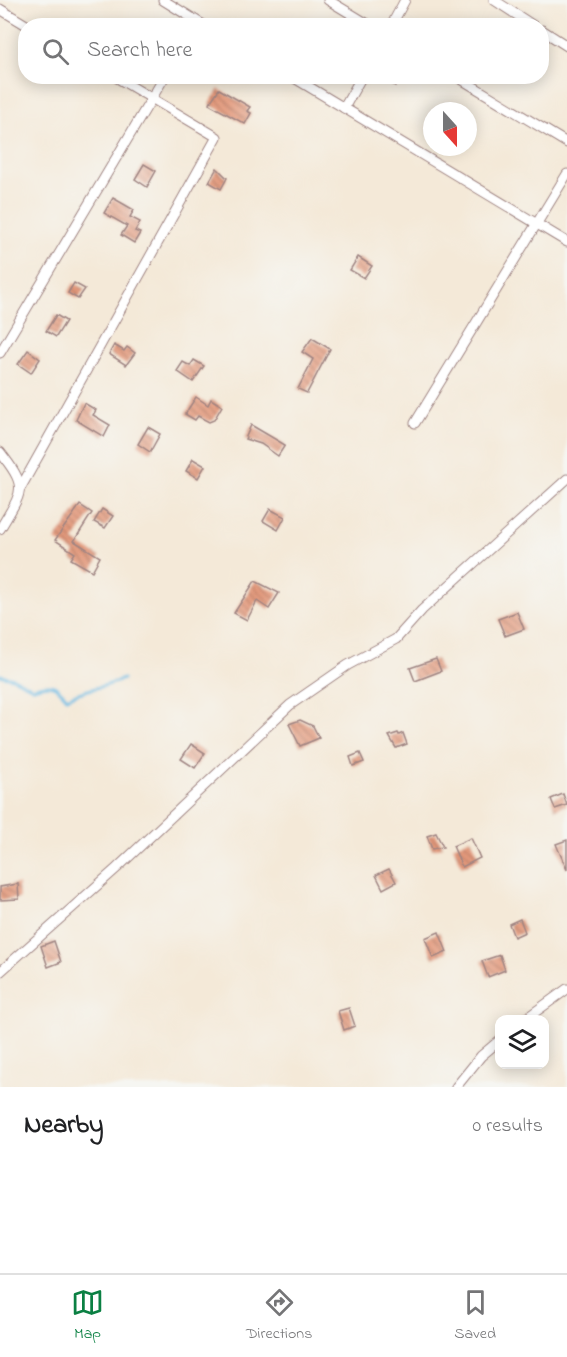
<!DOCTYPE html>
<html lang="en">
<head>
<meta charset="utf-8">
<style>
	:root { --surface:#fff; --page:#f2f2f2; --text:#202124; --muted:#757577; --line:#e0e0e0; --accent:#0b8043 }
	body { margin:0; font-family:"Indie Flower",sans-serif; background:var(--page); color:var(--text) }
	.controls { position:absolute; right:18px; bottom:18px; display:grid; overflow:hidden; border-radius:12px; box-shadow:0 3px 15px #0003 }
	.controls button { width:54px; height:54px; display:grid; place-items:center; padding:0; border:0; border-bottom:2px solid var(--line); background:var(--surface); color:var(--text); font:30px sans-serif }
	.compass { position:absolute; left:423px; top:102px; width:54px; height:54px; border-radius:50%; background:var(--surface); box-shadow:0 3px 15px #0003; rotate:159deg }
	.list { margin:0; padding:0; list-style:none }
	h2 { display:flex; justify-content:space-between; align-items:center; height:78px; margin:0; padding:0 24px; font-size:26px }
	h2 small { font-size:20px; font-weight:400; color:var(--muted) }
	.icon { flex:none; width:33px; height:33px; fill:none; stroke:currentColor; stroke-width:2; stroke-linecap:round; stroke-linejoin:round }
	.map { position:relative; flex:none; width:567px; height:1087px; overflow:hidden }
	.search { position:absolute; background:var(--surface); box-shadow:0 3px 15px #0003; left:18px; right:18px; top:18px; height:66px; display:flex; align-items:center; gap:15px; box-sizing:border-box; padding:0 21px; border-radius:24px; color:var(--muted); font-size:22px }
	.sheet { height:186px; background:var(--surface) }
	nav { display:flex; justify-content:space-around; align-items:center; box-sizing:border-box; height:84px; border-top:2px solid var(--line); background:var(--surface); font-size:16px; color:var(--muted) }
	nav a { display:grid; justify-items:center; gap:3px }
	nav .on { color:var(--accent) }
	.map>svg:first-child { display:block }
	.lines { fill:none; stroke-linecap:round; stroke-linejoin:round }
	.stream { stroke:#67bae3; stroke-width:3 }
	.building { fill:url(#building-back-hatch) }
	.minor-casing { stroke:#9f8482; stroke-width:11 }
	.minor { stroke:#fff; stroke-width:9 }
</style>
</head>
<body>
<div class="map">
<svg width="567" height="1087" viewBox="0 0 567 1087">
	<defs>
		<pattern id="building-back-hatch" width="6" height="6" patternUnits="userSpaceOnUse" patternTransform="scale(1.5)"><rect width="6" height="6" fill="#e3997b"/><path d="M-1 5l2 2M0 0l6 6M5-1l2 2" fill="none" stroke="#ba7c65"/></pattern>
	</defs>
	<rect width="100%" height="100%" fill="#f6f6f2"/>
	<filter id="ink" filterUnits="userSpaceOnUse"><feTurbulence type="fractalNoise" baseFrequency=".0167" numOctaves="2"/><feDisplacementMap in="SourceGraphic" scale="12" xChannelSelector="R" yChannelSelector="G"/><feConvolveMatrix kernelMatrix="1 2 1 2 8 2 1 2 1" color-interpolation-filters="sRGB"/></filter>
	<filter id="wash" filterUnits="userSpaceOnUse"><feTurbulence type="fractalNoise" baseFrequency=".008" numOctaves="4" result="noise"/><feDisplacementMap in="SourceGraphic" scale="24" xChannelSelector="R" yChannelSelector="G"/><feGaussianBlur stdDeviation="1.35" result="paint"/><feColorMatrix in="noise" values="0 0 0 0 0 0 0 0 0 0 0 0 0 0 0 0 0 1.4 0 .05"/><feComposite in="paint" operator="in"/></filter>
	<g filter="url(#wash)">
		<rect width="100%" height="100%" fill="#f4e9d8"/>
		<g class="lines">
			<path class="stream" d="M 0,675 L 13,678 L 33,688 C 49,682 56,684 67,698 C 88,687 103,689 123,679"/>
		</g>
		<g id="blocks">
			<g class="building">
				<path d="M 380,76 L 401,76 L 395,86 Z"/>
				<path d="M 219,89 L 250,107 L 247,111 L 251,113 L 245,124 L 209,104 Z"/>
				<path d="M 144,164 L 156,171 L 147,187 L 135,179 Z"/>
				<path d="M 217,168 L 227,178 L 221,189 L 209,182 Z"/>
				<path d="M 113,198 L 134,210 L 130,217 L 140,222 L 135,231 L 140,233 L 134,243 L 121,235 L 127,226 L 104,213 Z"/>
				<path d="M 358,257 L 372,266 L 364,278 L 350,270 Z"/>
				<path d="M 74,283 L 85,289 L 78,299 L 68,293 Z"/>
				<path d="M 56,315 L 66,321 L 56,337 L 46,331 Z"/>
				<path d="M 312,338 L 330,349 L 307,393 L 298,389 L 313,359 L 302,352 Z"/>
				<path d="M 114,345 L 124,351 L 127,347 L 135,353 L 126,365 L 109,354 Z"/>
				<path d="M 28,350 L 40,359 L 31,373 L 18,364 Z"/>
				<path d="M 194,360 L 204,366 L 193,382 L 177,371 L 183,362 L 190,366 Z"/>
				<path d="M 196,397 L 208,405 L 211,399 L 222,406 L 214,420 L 209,422 L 198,416 L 195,420 L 185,414 Z"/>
				<path d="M 84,403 L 96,410 L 93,415 L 110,425 L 104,437 L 76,420 Z"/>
				<path d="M 251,425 L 285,445 L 278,456 L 261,444 L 245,439 Z"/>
				<path d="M 148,427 L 160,434 L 150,452 L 138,444 Z"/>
				<path d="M 193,459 L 205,466 L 198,478 L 186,471 Z"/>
				<path d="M 80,505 L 92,513 L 74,541 L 100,557 L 92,571 L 71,559 L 75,553 L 55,540 Z"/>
				<path d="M 102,509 L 113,516 L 105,528 L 94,522 Z"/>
				<path d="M 270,509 L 285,517 L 278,530 L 263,521 Z"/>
				<path d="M 255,581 L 279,593 L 269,609 L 257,601 L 247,620 L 234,613 Z"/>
				<path d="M 517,612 L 524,629 L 505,636 L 498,619 Z"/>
				<path d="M 436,659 L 441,671 L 415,681 L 410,668 Z"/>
				<path d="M 300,720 L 313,726 L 319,738 L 300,746 L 289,724 Z"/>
				<path d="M 398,733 L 399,735 L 403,733 L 407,744 L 396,748 L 389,736 Z"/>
				<path d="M 191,744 L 205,753 L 195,768 L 181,759 Z"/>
				<path d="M 360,753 L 364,762 L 353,766 L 350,757 Z"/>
				<path d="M 563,794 L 567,805 L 555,809 L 551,799 Z"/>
				<path d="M 436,833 L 443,847 L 432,849 L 427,836 Z"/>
				<path d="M 471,838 L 480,858 L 462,867 L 453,846 Z"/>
				<path d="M 567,840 L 567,870 L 556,844 Z"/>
				<path d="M 389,869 L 396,882 L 383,889 L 376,875 Z"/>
				<path d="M 18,884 L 19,899 L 0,900 L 0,887 Z"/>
				<path d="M 520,919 L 525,932 L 514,937 L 509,924 Z"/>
				<path d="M 439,932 L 447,952 L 433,958 L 425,938 Z"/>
				<path d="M 54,941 L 61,962 L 48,967 L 41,946 Z"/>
				<path d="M 500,955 L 505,970 L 488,977 L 482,961 Z"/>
				<path d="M 349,1008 L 355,1026 L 344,1030 L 338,1011 Z"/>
			</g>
		</g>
	</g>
	<g filter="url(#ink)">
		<use href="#blocks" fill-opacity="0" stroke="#9f8482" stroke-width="1.5"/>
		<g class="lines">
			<defs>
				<g id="minor">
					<path d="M 163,0 L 205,26"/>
					<path d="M 328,0 L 371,26"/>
					<path d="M 494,0 L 534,26"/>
					<path d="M 0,9 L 28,26"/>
					<path d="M 391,26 L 405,0"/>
					<path d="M 542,30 L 567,46"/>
					<path d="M 291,76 L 567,242"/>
					<path d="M 456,76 L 567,143"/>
					<path d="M 344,108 L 362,76"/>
					<path d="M 0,353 L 165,76"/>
					<path d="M 415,423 L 567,174"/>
					<path d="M 0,452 C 29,489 23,490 0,529"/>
					<path d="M 21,487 L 217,137 L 114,76"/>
					<path d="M 0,972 L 117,868 L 290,705 L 348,665 L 396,639 L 422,610 L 567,479"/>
					<path d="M 524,1020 L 567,989"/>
					<path d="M 456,1087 L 481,1056 L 500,1040"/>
				</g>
			</defs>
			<use href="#minor" class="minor-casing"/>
			<use href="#minor" class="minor"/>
		</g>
	</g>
</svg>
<div class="controls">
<button><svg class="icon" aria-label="layers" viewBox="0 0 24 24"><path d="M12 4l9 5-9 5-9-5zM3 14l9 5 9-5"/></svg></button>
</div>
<svg class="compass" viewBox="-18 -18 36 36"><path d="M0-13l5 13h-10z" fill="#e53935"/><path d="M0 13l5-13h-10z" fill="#757577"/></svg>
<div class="search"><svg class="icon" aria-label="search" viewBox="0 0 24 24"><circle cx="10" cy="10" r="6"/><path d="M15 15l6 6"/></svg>Search here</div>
</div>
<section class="sheet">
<h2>Nearby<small>0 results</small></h2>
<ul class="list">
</ul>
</section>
<nav>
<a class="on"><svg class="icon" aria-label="map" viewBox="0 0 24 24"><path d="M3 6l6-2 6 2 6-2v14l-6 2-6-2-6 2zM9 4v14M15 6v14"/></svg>Map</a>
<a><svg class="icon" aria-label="directions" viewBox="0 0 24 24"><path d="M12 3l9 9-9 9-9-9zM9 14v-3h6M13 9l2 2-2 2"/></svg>Directions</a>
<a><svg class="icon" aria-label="saved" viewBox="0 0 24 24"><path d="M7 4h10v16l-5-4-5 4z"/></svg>Saved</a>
</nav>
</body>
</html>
